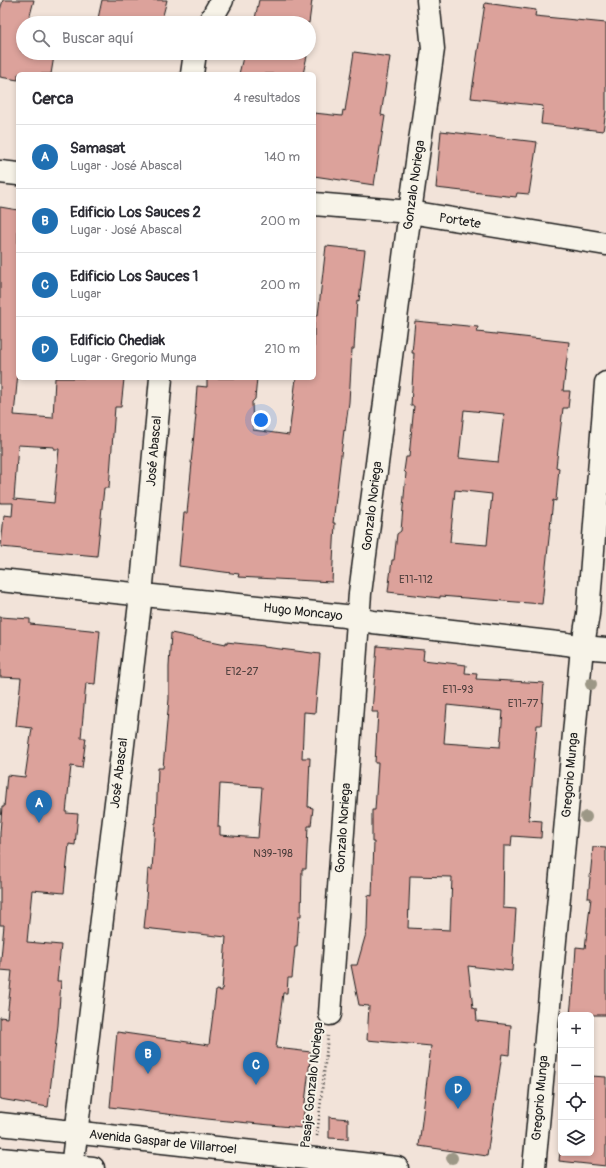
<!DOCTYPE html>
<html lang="es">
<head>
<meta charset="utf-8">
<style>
	:root { --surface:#fff; --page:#f2f2f3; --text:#2b2b33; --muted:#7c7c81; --line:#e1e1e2; --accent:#1f6fb2 }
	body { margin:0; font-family:Pangolin,sans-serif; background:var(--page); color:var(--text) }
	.controls { position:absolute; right:12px; bottom:12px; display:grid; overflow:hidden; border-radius:6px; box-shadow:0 2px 6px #0003 }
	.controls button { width:36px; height:36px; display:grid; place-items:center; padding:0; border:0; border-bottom:1px solid var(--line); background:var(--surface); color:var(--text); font:20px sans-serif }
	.you { position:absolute; left:261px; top:420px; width:14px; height:14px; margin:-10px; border:3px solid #fff; border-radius:50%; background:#1a73e8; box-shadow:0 0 0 6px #1a73e833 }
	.badge { display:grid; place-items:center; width:26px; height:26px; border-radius:50%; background:var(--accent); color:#fff; font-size:13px; font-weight:700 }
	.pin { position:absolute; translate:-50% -33px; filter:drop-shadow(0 1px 2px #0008) }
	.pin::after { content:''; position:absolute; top:21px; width:14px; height:12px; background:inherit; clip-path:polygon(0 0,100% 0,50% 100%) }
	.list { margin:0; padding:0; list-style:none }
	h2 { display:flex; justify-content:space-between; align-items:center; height:52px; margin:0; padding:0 16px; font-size:17px }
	h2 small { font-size:13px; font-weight:400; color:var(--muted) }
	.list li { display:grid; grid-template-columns:26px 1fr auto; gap:12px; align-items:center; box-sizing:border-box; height:64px; padding:0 16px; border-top:1px solid var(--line) }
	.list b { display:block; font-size:15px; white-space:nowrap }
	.list p { margin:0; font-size:13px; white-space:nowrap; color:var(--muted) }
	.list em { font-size:13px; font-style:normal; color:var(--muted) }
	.icon { flex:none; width:22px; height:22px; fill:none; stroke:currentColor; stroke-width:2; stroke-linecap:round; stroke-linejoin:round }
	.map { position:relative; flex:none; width:606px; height:1168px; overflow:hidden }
	.search { position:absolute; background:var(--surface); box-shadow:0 2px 6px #0003; left:16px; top:16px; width:300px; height:44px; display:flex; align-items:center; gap:10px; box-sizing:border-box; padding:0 14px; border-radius:22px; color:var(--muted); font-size:15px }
	.panel { position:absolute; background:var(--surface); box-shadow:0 2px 6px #0003; left:16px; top:72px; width:300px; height:308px; border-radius:6px }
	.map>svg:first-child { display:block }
	.building { fill:#dca29b; stroke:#1c1c1c; fill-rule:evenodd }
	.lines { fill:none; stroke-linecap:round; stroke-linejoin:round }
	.minor-casing { stroke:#1c1c1c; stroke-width:25 }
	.secondary-casing { stroke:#1c1c1c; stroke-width:25 }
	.path { stroke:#1c1c1c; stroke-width:2.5; stroke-dasharray:1 3; stroke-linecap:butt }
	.minor { stroke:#f7f3e8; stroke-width:22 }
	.secondary { stroke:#f7f3e8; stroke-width:22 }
	.tree { fill:#9c9786 }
	.labels { text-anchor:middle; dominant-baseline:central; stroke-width:4; stroke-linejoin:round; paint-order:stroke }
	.number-label { font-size:11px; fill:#4c3e3c }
	.street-label { font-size:13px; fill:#1c1c1c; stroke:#f7f3e8 }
</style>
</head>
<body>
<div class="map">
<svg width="606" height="1168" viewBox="0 0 606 1168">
	<rect width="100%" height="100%" fill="#f2e3d9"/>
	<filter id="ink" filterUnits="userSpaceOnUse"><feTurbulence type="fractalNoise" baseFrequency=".025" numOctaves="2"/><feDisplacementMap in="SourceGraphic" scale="8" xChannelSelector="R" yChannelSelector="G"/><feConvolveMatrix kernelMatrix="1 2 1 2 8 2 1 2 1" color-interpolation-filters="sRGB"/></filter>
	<g filter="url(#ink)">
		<g class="building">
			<path d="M 3,0 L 34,0 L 28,23 L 23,23 L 23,42 L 21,51 L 23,51 L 23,53 L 34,53 L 54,56 L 51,74 L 18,74 L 18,80 L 0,77 L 0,10 Z"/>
			<path d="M 102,0 L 167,0 L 161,23 L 97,23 Z"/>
			<path d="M 259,0 L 312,0 L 309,23 L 254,23 Z"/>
			<path d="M 485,3 L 536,10 L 535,16 L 606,23 L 606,111 L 603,131 L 541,124 L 543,106 L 471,98 Z"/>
			<path d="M 354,52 L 390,57 L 381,115 L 385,116 L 374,185 L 314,176 L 314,113 L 342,116 L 343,110 L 345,111 Z"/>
			<path d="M 244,53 L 292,53 L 307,56 L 303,74 L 239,74 Z"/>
			<path d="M 441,131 L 537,142 L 529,194 L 517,193 L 516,197 L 436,188 Z"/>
			<path d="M 0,207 L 18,210 L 18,373 L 14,415 L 53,418 L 55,378 L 109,378 L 124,379 L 121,407 L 115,407 L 109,488 L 104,488 L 97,556 L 1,547 L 4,515 L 12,516 L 13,503 L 0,503 ZM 18,445 L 54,447 L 54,449 L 59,449 L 54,503 L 14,499 Z"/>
			<path d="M 326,246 L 365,250 L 359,301 L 357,300 L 354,349 L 352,349 L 349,402 L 345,431 L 344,430 L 333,523 L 335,523 L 332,582 L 238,577 L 239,574 L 179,566 L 184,513 L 187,513 L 192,463 L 191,463 L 196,415 L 195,415 L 197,386 L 207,387 L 207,378 L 257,378 L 255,399 L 252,402 L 253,430 L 289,435 L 296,378 L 314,378 L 314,315 L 318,315 Z"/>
			<path d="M 415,321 L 478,327 L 477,332 L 569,342 L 563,391 L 570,391 L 568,408 L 563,408 L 556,467 L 559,468 L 556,501 L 553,500 L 542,604 L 440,596 L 440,598 L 388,592 L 392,560 L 394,560 L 397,534 L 401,531 L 406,473 L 404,471 L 406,457 L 409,457 L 414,406 L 411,406 L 414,353 L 412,353 ZM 464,410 L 504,414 L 498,462 L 459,458 ZM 455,490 L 492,494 L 487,545 L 450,542 Z"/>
			<path d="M 0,617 L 30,619 L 30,624 L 100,631 L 95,684 L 86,683 L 81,738 L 86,738 L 82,768 L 71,766 L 66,813 L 78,814 L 75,845 L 69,844 L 64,893 L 32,890 L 27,942 L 61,945 L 57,981 L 61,981 L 58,1025 L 48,1107 L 0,1099 L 0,1017 L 7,1018 L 12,971 L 0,970 L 4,925 L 0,925 L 0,833 L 2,807 L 4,807 L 7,775 L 25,777 L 32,728 L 16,726 L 21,678 L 0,677 Z"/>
			<path d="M 171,633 L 226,644 L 226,642 L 264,646 L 264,647 L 320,654 L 315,713 L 304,712 L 302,758 L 310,758 L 308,807 L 313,808 L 311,826 L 308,826 L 306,869 L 302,869 L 301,916 L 299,916 L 297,947 L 295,947 L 292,978 L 288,978 L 287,993 L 283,993 L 276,1048 L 311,1052 L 302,1128 L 207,1119 L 110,1107 L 117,1032 L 209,1045 L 216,990 L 222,991 L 226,937 L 144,928 L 147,899 L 146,899 L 148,869 L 152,870 L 155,823 L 156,823 L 158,768 L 163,768 L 169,699 L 169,667 ZM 220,784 L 262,787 L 258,838 L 220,835 L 220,827 L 218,827 Z"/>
			<path d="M 377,646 L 424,650 L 423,660 L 466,665 L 465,673 L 477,674 L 476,679 L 544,683 L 541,725 L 537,725 L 529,820 L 542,821 L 541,838 L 512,836 L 511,846 L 504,846 L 503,908 L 516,909 L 512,971 L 468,966 L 473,1008 L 476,1009 L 477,1021 L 511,1025 L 509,1055 L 502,1054 L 487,1156 L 419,1146 L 431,1046 L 367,1040 L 369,1006 L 359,1005 L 351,965 L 357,965 L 367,930 L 368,895 L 372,896 L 374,842 L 372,842 L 372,810 L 375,810 L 378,763 L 375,763 L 378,712 L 372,712 ZM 447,705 L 503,711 L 500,747 L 444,743 ZM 410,876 L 452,877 L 450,930 L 408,928 Z"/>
			<path d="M 593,847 L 606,848 L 606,1015 L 570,1015 L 572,995 L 573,995 L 576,947 L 585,948 L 591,898 L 588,898 Z"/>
			<path d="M 591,1076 L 606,1077 L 606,1166 L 559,1161 L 561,1142 L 561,1153 L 591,1153 Z"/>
			<path d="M 329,1117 L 348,1119 L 348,1139 L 329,1138 Z"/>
		</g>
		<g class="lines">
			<defs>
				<g id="minor">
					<path d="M 209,23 L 222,0"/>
					<path d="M 192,74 L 195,53"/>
					<path d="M 0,172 L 18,174"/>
					<path d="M 314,204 L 410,212 L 606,244"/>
					<path d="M 0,580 L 345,616 L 373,622 L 567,644 L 582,647 L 606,649"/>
					<path d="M 330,1014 L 360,593 L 410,212 L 433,49 L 428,0"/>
					<path d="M 72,1168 L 141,595 L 161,378"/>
					<path d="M 534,1168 L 581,658 L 588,614 L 606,383"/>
				</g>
				<g id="secondary">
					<path d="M 0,1124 L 397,1168"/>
					<path d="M 0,1159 L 93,1168"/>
				</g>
			</defs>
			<use href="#minor" class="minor-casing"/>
			<use href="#secondary" class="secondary-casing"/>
			<path class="path" d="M 317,1136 L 328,1036"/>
			<use href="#minor" class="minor"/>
			<use href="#secondary" class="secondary"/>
		</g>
		<g class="tree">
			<circle cx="591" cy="684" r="6"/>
			<circle cx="586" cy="817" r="6"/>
			<circle cx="452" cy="1158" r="6"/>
		</g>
	</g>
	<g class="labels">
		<g class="number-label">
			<text x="416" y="579">E11-112</text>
			<text x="242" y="671">E12-27</text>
			<text x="458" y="689">E11-93</text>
			<text x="523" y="703">E11-77</text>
			<text x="273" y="853">N39-198</text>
		</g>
		<g class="street-label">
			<text transform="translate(414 185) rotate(-82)">Gonzalo Noriega</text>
			<text transform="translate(460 221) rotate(9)">Portete</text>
			<text transform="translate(154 451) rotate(-85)">José Abascal</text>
			<text transform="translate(372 506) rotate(-83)">Gonzalo Noriega</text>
			<text transform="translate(303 612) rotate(6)">Hugo Moncayo</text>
			<text transform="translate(119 773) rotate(-83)">José Abascal</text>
			<text transform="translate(570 775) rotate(-85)">Gregorio Munga</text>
			<text transform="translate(343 828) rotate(-86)">Gonzalo Noriega</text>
			<text transform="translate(312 1085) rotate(-84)">Pasaje Gonzalo Noriega</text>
			<text transform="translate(540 1098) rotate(-85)">Gregorio Munga</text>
			<text transform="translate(163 1142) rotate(6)">Avenida Gaspar de Villarroel</text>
		</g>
	</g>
</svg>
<div class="controls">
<button>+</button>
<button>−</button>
<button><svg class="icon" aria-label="locate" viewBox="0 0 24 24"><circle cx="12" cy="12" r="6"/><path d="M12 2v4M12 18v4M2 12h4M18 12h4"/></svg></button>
<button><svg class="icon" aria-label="layers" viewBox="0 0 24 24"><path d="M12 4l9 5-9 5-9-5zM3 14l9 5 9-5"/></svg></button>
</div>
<div class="you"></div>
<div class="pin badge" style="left:39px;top:823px">A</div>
<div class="pin badge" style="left:148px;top:1074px">B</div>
<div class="pin badge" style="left:256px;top:1085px">C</div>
<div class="pin badge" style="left:458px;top:1109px">D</div>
<div class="search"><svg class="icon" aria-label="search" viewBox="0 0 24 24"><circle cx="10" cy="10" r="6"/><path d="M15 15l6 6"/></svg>Buscar aquí</div>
<section class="panel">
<h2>Cerca<small>4 resultados</small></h2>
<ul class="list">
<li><span class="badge">A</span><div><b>Samasat</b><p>Lugar · José Abascal</p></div><em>140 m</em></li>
<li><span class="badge">B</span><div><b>Edificio Los Sauces 2</b><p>Lugar · José Abascal</p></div><em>200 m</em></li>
<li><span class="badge">C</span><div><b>Edificio Los Sauces 1</b><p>Lugar</p></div><em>200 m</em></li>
<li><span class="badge">D</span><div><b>Edificio Chediak</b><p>Lugar · Gregorio Munga</p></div><em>210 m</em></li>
</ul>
</section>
</div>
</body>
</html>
